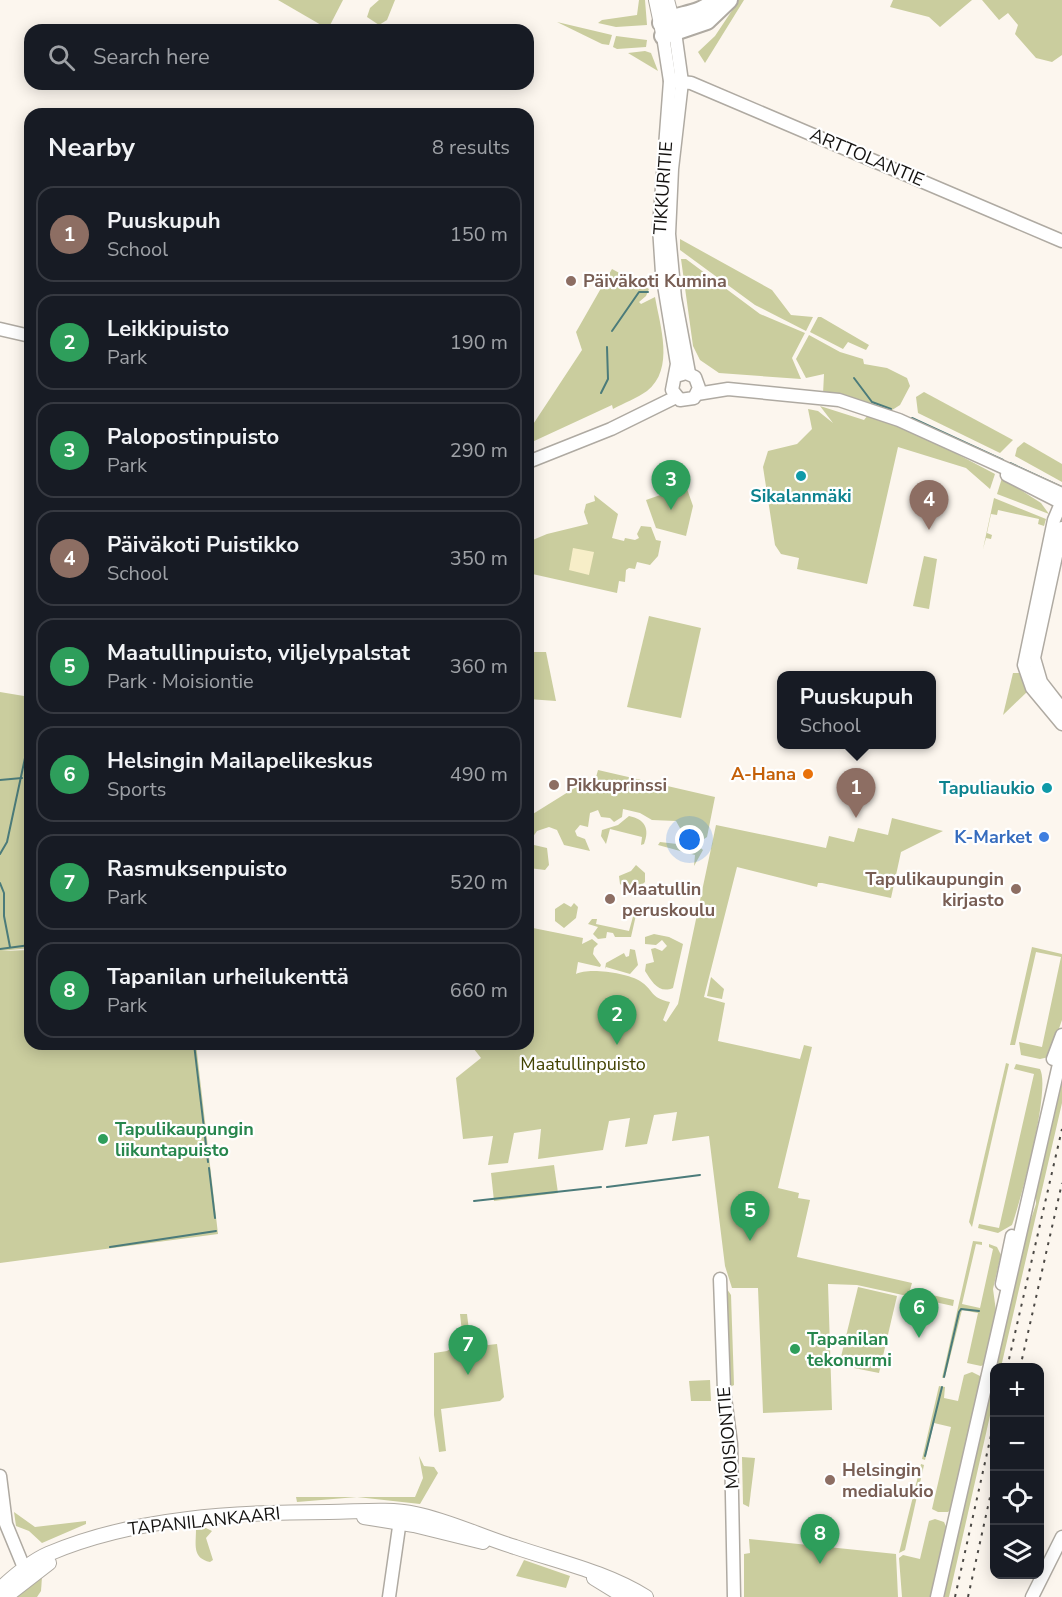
<!DOCTYPE html>
<html lang="en">
<head>
<meta charset="utf-8">
<style>
	:root { --surface:#171b24; --page:#242831; --text:#f1f3f6; --muted:#9ea1a6; --line:#363941; --accent:#246cd8 }
	body { margin:0; font-family:"Nunito Sans",sans-serif; background:var(--page); color:var(--text) }
	.controls { position:absolute; right:18px; bottom:18px; display:grid; overflow:hidden; border-radius:12px; box-shadow:0 3px 15px #0003 }
	.controls button { width:54px; height:54px; display:grid; place-items:center; padding:0; border:0; border-bottom:2px solid var(--line); background:var(--surface); color:var(--text); font:30px sans-serif }
	.you { position:absolute; left:690px; top:840px; width:21px; height:21px; margin:-15px; border:4px solid #fff; border-radius:50%; background:#1a73e8; box-shadow:0 0 0 9px #1a73e833 }
	.badge { display:grid; place-items:center; width:39px; height:39px; border-radius:50%; background:var(--accent); color:#fff; font-size:20px; font-weight:700 }
	.pin { position:absolute; translate:-50% -50px; filter:drop-shadow(0 2px 3px #0008) }
	.pin::after { content:''; position:absolute; top:32px; width:21px; height:18px; background:inherit; clip-path:polygon(0 0,100% 0,50% 100%) }
	.popup { position:absolute; left:777px; top:671px; width:159px; height:78px; box-sizing:border-box; display:grid; place-content:center; border-radius:12px; background:var(--surface); filter:drop-shadow(0 2px 4px #0005); font-size:20px; white-space:nowrap; color:var(--muted) }
	.popup b { font-size:22px; color:var(--text) }
	.popup::after { content:''; position:absolute; left:50%; top:100%; margin-left:-12px; border:12px solid transparent; border-top-color:var(--surface) }
	.list { margin:0; padding:0; list-style:none }
	h2 { display:flex; justify-content:space-between; align-items:center; height:78px; margin:0; padding:0 24px; font-size:26px }
	h2 small { font-size:20px; font-weight:400; color:var(--muted) }
	.list li { display:grid; grid-template-columns:39px 1fr auto; gap:18px; align-items:center; box-sizing:border-box; height:96px; margin:0 12px 12px; padding:0 12px; border:2px solid var(--line); border-radius:18px }
	.list b { display:block; font-size:22px; white-space:nowrap }
	.list p { margin:0; font-size:20px; white-space:nowrap; color:var(--muted) }
	.list em { font-size:20px; font-style:normal; color:var(--muted) }
	.icon { flex:none; width:33px; height:33px; fill:none; stroke:currentColor; stroke-width:2; stroke-linecap:round; stroke-linejoin:round }
	.map { position:relative; flex:none; width:1062px; height:1597px; overflow:hidden }
	.search { position:absolute; background:var(--surface); box-shadow:0 3px 15px #0003; left:24px; top:24px; width:510px; height:66px; display:flex; align-items:center; gap:15px; box-sizing:border-box; padding:0 21px; border-radius:18px; color:var(--muted); font-size:22px }
	.panel { position:absolute; background:var(--surface); box-shadow:0 3px 15px #0003; left:24px; top:108px; width:510px; height:942px; border-radius:18px }
	.map>svg:first-child { display:block }
	.green { fill:#cacd9e }
	.sand { fill:#f7eec8 }
	.lines { fill:none; stroke-linecap:round; stroke-linejoin:round }
	.stream { stroke:#4b7b7a; stroke-width:2 }
	.secondary-casing { stroke:#afaaa2; stroke-width:15 }
	.primary-casing { stroke:#afaaa2; stroke-width:16 }
	.highway-casing { stroke:#afaaa2; stroke-width:20 }
	.secondary { stroke:#fff; stroke-width:12 }
	.primary { stroke:#fff; stroke-width:14 }
	.highway { stroke:#fff; stroke-width:16 }
	.rail { stroke:#4c4945; stroke-width:2; stroke-dasharray:3 6; stroke-linecap:butt }
	.education-dot { fill:#8d6e63; stroke:#fff; stroke-width:2 }
	.culture-dot { fill:#0f9aa8; stroke:#fff; stroke-width:2 }
	.food-dot { fill:#e8710a; stroke:#fff; stroke-width:2 }
	.shop-dot { fill:#3f7fe0; stroke:#fff; stroke-width:2 }
	.leisure-dot { fill:#2e9e5b; stroke:#fff; stroke-width:2 }
	.labels { text-anchor:middle; dominant-baseline:central; stroke-width:4.5; stroke-linejoin:round; paint-order:stroke }
	.street-label { font-size:18px; fill:#141210; stroke:#fff }
	.education-label { font-size:18px; font-weight:bold; fill:#785e54; stroke:#fff; text-anchor:start }
	.culture-label { font-size:18px; font-weight:bold; fill:#0d838f; stroke:#fff }
	.food-label { font-size:18px; font-weight:bold; fill:#c56008; stroke:#fff; text-anchor:end }
	.shop-label { font-size:18px; font-weight:bold; fill:#366cbe; stroke:#fff; text-anchor:end }
	.park-label { font-size:18px; fill:#424302; stroke:#fff }
	.leisure-label { font-size:18px; font-weight:bold; fill:#27864d; stroke:#fff; text-anchor:start }
</style>
</head>
<body>
<div class="map">
<svg width="1062" height="1597" viewBox="0 0 1062 1597">
	<rect width="100%" height="100%" fill="#fcf6ee"/>
	<g class="green">
		<path d="M 278,0 L 343,0 L 328,29 Z"/>
		<path d="M 379,0 L 395,0 L 387,20 L 379,25 L 367,17 L 370,8 Z"/>
		<path d="M 639,0 L 645,0 L 647,25 L 616,27 L 598,23 L 602,20 L 637,15 Z"/>
		<path d="M 739,0 L 744,0 L 705,63 L 698,52 L 715,36 Z"/>
		<path d="M 893,0 L 972,0 L 940,27 L 929,17 L 890,7 Z"/>
		<path d="M 982,0 L 1062,0 L 1062,55 L 1052,62 L 1036,58 L 1015,34 L 1018,25 L 1008,13 L 999,20 Z"/>
		<path d="M 557,22 L 612,35 L 609,45 L 602,44 Z"/>
		<path d="M 616,36 L 647,40 L 646,47 L 617,49 L 613,47 Z"/>
		<path d="M 645,51 L 651,53 L 658,71 L 628,53 Z"/>
		<path d="M 680,239 L 772,290 L 791,315 L 813,317 L 806,331 L 755,305 L 680,250 Z"/>
		<path d="M 681,259 L 686,259 L 760,314 L 805,333 L 792,358 L 801,379 L 719,373 L 700,360 L 693,346 Z"/>
		<path d="M 612,269 L 649,289 L 646,296 L 639,302 L 641,304 L 655,297 C 660,326 675,369 647,391 C 637,398 624,403 613,409 L 612,405 L 532,442 L 528,441 L 528,432 L 582,350 L 576,332 Z"/>
		<path d="M 818,317 L 821,317 L 869,345 L 866,350 L 848,342 L 843,349 L 810,332 Z"/>
		<path d="M 809,335 L 840,352 L 863,359 L 864,364 L 887,368 L 907,378 L 910,386 L 900,405 L 889,412 L 823,394 L 824,374 L 806,378 L 796,359 Z"/>
		<path d="M 924,392 L 1013,440 L 1000,453 L 918,413 L 916,397 Z"/>
		<path d="M 820,406 L 864,420 L 868,415 L 900,424 L 995,474 L 990,489 L 966,468 L 898,447 L 867,584 L 797,569 L 799,558 L 781,554 L 775,545 L 763,467 L 768,451 L 797,444 L 812,429 L 808,409 L 818,411 L 833,423 Z"/>
		<path d="M 1024,442 L 1062,464 L 1062,482 L 1015,456 L 1017,448 Z"/>
		<path d="M 1002,478 L 1041,503 L 1049,514 L 997,494 Z"/>
		<path d="M 686,486 L 693,506 L 686,536 L 656,528 L 646,500 Z"/>
		<path d="M 594,495 L 618,514 L 612,538 L 624,541 L 625,538 L 635,540 L 639,538 L 637,534 L 641,526 L 651,527 L 656,540 L 661,541 L 658,556 L 650,565 L 637,562 L 635,569 L 629,568 L 626,570 L 625,582 L 619,581 L 617,593 L 528,573 L 528,542 L 547,534 L 588,524 L 584,512 L 586,504 L 595,501 Z"/>
		<path d="M 994,498 L 1046,519 L 1044,526 L 1038,524 L 1039,519 L 998,510 L 997,515 L 991,514 L 987,533 L 992,535 L 991,539 L 986,538 L 983,549 Z"/>
		<path d="M 924,556 L 937,559 L 929,609 L 913,606 Z"/>
		<path d="M 649,616 L 701,628 L 681,718 L 627,707 Z"/>
		<path d="M 528,652 L 546,652 L 556,701 L 528,699 Z"/>
		<path d="M 1013,673 L 1022,673 L 1028,691 L 1003,715 Z"/>
		<path d="M 0,692 L 30,697 L 30,948 L 1,951 L 30,950 L 30,1044 L 196,1044 L 218,1234 L 0,1263 Z"/>
		<path d="M 598,770 L 715,797 L 707,837 L 704,839 L 681,830 L 676,821 L 652,820 L 640,813 L 623,809 L 622,817 L 614,822 L 610,818 L 601,817 L 598,810 L 590,813 L 588,827 L 580,825 L 575,831 L 577,836 L 585,839 L 590,851 L 564,845 L 557,830 L 549,827 L 537,831 L 530,841 L 534,845 L 547,848 L 549,865 L 545,870 L 529,868 L 528,872 L 528,817 L 581,784 L 595,781 Z"/>
		<path d="M 629,816 C 645,819 650,829 644,844 L 641,845 L 642,837 L 610,829 L 606,844 L 601,836 L 602,830 L 618,825 Z"/>
		<path d="M 892,818 L 943,831 L 901,852 L 891,898 L 822,883 L 818,883 L 817,887 L 737,867 L 704,997 L 725,1003 L 718,1041 L 800,1059 L 804,1045 L 812,1047 L 778,1188 L 799,1193 L 798,1198 L 810,1200 L 797,1257 L 912,1283 L 910,1290 L 954,1300 L 953,1306 L 857,1285 L 828,1284 L 832,1410 L 763,1413 L 758,1288 L 732,1288 L 725,1266 L 709,1136 L 672,1141 L 677,1112 L 654,1115 L 647,1144 L 625,1147 L 630,1118 L 609,1121 L 603,1150 L 538,1159 L 541,1129 L 514,1133 L 508,1163 L 488,1165 L 493,1136 L 463,1139 L 456,1078 L 481,1058 L 470,1044 L 528,1044 L 528,927 L 583,938 L 582,944 L 592,939 L 598,944 L 594,948 L 593,954 L 601,965 L 600,967 L 578,962 L 576,974 C 588,967 628,973 640,981 C 654,990 650,998 670,1002 L 663,1020 L 666,1022 L 678,1004 L 716,825 L 826,848 L 829,836 L 854,842 L 858,828 L 888,835 Z"/>
		<path d="M 693,841 L 703,850 L 694,866 L 695,855 L 658,845 L 660,842 L 677,844 Z"/>
		<path d="M 636,865 L 645,873 L 645,882 L 636,890 L 628,890 L 620,884 L 619,876 L 631,871 Z"/>
		<path d="M 564,903 L 571,907 L 574,903 L 578,907 L 576,918 L 564,928 L 555,921 L 555,909 Z"/>
		<path d="M 634,913 L 636,915 L 631,937 L 615,937 L 613,933 L 607,932 L 606,938 L 598,939 L 593,934 L 598,927 L 588,924 L 592,919 L 597,919 L 596,924 L 629,931 Z"/>
		<path d="M 654,934 L 669,937 L 683,944 L 673,988 C 659,994 652,982 645,971 L 646,964 L 654,962 L 651,949 L 655,948 L 662,951 L 667,946 L 662,940 L 656,945 L 645,944 L 645,937 Z"/>
		<path d="M 1032,947 L 1062,954 L 1062,1020 L 1049,1057 L 1040,1059 L 1021,1055 L 1019,1042 L 1042,1047 L 1061,957 L 1036,952 L 1015,1045 L 1010,1045 Z"/>
		<path d="M 630,949 L 635,950 L 638,965 L 630,974 L 606,967 L 605,969 L 606,963 L 624,953 L 626,957 L 629,956 Z"/>
		<path d="M 711,977 L 724,989 L 722,999 L 707,996 Z"/>
		<path d="M 1062,1060 L 1062,1103 L 1001,1367 L 994,1368 L 994,1398 L 949,1597 L 943,1597 L 1021,1240 L 1026,1234 L 1036,1204 L 1036,1173 Z"/>
		<path d="M 1006,1063 L 1009,1064 L 972,1227 L 969,1222 Z"/>
		<path d="M 1016,1064 L 1040,1069 C 1051,1089 1021,1200 1012,1225 L 998,1233 L 978,1228 L 979,1224 L 999,1228 L 1034,1074 L 1014,1069 Z"/>
		<path d="M 554,1165 L 558,1193 L 494,1201 L 491,1173 Z"/>
		<path d="M 973,1241 L 982,1242 L 982,1245 L 976,1244 L 962,1304 L 980,1308 L 993,1249 L 989,1247 L 989,1244 L 997,1247 L 1001,1255 L 993,1289 L 996,1311 L 985,1364 L 981,1366 L 967,1363 L 978,1313 L 962,1310 L 945,1377 L 942,1378 Z"/>
		<path d="M 725,1286 L 731,1295 L 734,1385 L 730,1387 Z"/>
		<path d="M 858,1287 L 897,1296 L 879,1373 L 839,1365 Z"/>
		<path d="M 460,1314 L 467,1314 L 471,1347 L 497,1344 L 504,1397 L 500,1401 L 441,1409 L 446,1451 L 439,1452 L 434,1415 L 434,1353 L 447,1351 L 463,1341 Z"/>
		<path d="M 972,1372 L 980,1376 L 981,1380 L 953,1507 L 948,1512 L 938,1512 L 932,1509 L 951,1427 L 934,1423 L 925,1460 L 922,1459 L 939,1386 L 945,1387 L 944,1398 L 958,1401 L 964,1375 Z"/>
		<path d="M 710,1380 L 711,1401 L 691,1401 L 689,1381 Z"/>
		<path d="M 419,1456 L 424,1466 L 434,1467 L 438,1473 L 420,1504 L 357,1497 L 297,1502 L 296,1497 L 415,1497 L 423,1478 Z"/>
		<path d="M 742,1457 L 755,1458 L 749,1507 L 743,1504 Z"/>
		<path d="M 921,1464 L 924,1465 L 905,1550 L 899,1553 Z"/>
		<path d="M 14,1512 L 35,1527 L 86,1521 L 86,1524 L 42,1543 L 29,1531 L 16,1526 Z"/>
		<path d="M 935,1519 L 944,1522 L 948,1531 L 933,1597 L 902,1597 L 899,1558 L 903,1555 L 920,1559 L 929,1521 Z"/>
		<path d="M 206,1528 L 212,1531 L 206,1538 L 213,1560 L 210,1562 C 192,1558 196,1545 196,1529 Z"/>
		<path d="M 749,1539 L 896,1554 L 898,1597 L 744,1597 L 744,1554 L 750,1553 Z"/>
		<path d="M 524,1560 L 570,1576 L 566,1588 L 516,1576 Z"/>
		<path d="M 42,1577 L 41,1591 L 37,1597 L 17,1597 Z"/>
	</g>
	<path class="sand" d="M 573,548 L 594,552 L 589,575 L 569,570 Z"/>
	<g class="lines">
		<g class="stream">
			<path d="M 612,331 L 639,292 L 648,292"/>
			<path d="M 854,378 L 872,402 L 891,409"/>
			<path d="M 601,393 L 608,379 L 607,347"/>
			<path d="M 912,418 L 1003,460"/>
			<path d="M 1010,463 L 1062,487"/>
			<path d="M 0,780 L 22,778"/>
			<path d="M 0,854 L 7,842 L 25,758"/>
			<path d="M 0,883 L 4,893 L 4,916 L 10,947"/>
			<path d="M 0,949 L 30,945"/>
			<path d="M 194,1044 L 208,1162"/>
			<path d="M 209,1168 L 215,1218"/>
			<path d="M 607,1187 L 700,1175"/>
			<path d="M 474,1201 L 601,1187"/>
			<path d="M 110,1247 L 216,1231"/>
			<path d="M 944,1377 L 959,1312 L 961,1309 L 979,1311"/>
			<path d="M 925,1456 L 942,1387"/>
		</g>
		<defs>
			<g id="secondary">
				<path d="M 675,32 L 682,82 L 672,169 L 669,234 L 675,298 L 689,373"/>
				<path d="M 663,36 L 670,81 L 659,227 L 662,273 L 677,364 L 672,390 L 680,400 L 694,398 L 699,388 L 695,377 L 686,373 L 676,376"/>
				<path d="M 670,81 L 691,83 L 1062,241"/>
				<path d="M 0,329 L 30,336"/>
				<path d="M 697,394 L 728,389 L 839,400 L 899,420 L 1062,494"/>
				<path d="M 528,462 L 611,429 L 676,397"/>
				<path d="M 1007,475 L 1062,503"/>
				<path d="M 1062,501 L 1054,520 L 1024,665 L 1032,688 L 1062,724"/>
				<path d="M 1062,528 L 1034,658 L 1041,682 L 1062,709"/>
				<path d="M 1053,1059 L 1062,1035"/>
				<path d="M 720,1279 L 724,1390 L 731,1444 L 734,1597"/>
				<path d="M 1002,1284 L 1012,1236"/>
				<path d="M 0,1476 L 6,1524 L 27,1575"/>
				<path d="M 389,1597 L 401,1513"/>
				<path d="M 937,1597 L 1062,1051"/>
				<path d="M 1032,1597 L 1062,1537"/>
			</g>
			<g id="primary">
				<path d="M 656,0 L 663,33"/>
				<path d="M 667,0 L 674,27"/>
				<path d="M 364,1517 L 414,1525 L 483,1542"/>
				<path d="M 594,1578 L 625,1597"/>
				<path d="M 0,1589 C 14,1576 30,1562 48,1554 C 135,1517 236,1512 329,1512 C 358,1512 387,1508 416,1514 C 450,1521 482,1537 515,1547 C 559,1562 606,1572 646,1597"/>
				<path d="M 5,1597 L 49,1563"/>
			</g>
			<g id="highway">
				<path d="M 661,23 C 679,13 699,16 714,1"/>
				<path d="M 663,36 L 707,21 L 729,0"/>
			</g>
		</defs>
		<use href="#secondary" class="secondary-casing"/>
		<use href="#primary" class="primary-casing"/>
		<use href="#highway" class="highway-casing"/>
		<use href="#secondary" class="secondary"/>
		<use href="#primary" class="primary"/>
		<use href="#highway" class="highway"/>
		<g class="rail">
			<path d="M 1007,1368 L 1062,1129"/>
			<path d="M 1020,1368 L 1062,1183"/>
			<path d="M 955,1597 L 994,1422"/>
			<path d="M 968,1597 L 994,1479"/>
		</g>
	</g>
	<g class="education-dot">
		<circle cx="571" cy="281" r="6"/>
		<circle cx="554" cy="785" r="6"/>
		<circle cx="1016" cy="889" r="6"/>
		<circle cx="610" cy="899" r="6"/>
		<circle cx="830" cy="1480" r="6"/>
	</g>
	<g class="culture-dot">
		<circle cx="801" cy="476" r="6"/>
		<circle cx="1047" cy="788" r="6"/>
	</g>
	<circle class="food-dot" cx="808" cy="774" r="6"/>
	<circle class="shop-dot" cx="1044" cy="837" r="6"/>
	<g class="leisure-dot">
		<circle cx="103" cy="1139" r="6"/>
		<circle cx="795" cy="1349" r="6"/>
	</g>
	<g class="labels">
		<g class="street-label">
			<text transform="translate(867 157) rotate(23)">ARTTOLANTIE</text>
			<text transform="translate(663 188) rotate(-86)">TIKKURITIE</text>
			<text transform="translate(728 1438) rotate(-95)">MOISIONTIE</text>
			<text transform="translate(204 1521) rotate(-6)">TAPANILANKAARI</text>
		</g>
		<g class="education-label">
			<text x="583" y="281">Päiväkoti Kumina</text>
			<text x="566" y="785">Pikkuprinssi</text>
			<text x="1004" y="879" text-anchor="end">Tapulikaupungin<tspan x="1004" dy="21">kirjasto</tspan></text>
			<text x="622" y="889">Maatullin<tspan x="622" dy="21">peruskoulu</tspan></text>
			<text x="842" y="1470">Helsingin<tspan x="842" dy="21">medialukio</tspan></text>
		</g>
		<g class="culture-label">
			<text x="801" y="496">Sikalanmäki</text>
			<text x="1035" y="788" text-anchor="end">Tapuliaukio</text>
		</g>
		<g class="food-label">
			<text x="796" y="774">A-Hana</text>
		</g>
		<g class="shop-label">
			<text x="1032" y="837">K-Market</text>
		</g>
		<g class="park-label">
			<text x="583" y="1064">Maatullinpuisto</text>
		</g>
		<g class="leisure-label">
			<text x="115" y="1129">Tapulikaupungin<tspan x="115" dy="21">liikuntapuisto</tspan></text>
			<text x="807" y="1339">Tapanilan<tspan x="807" dy="21">tekonurmi</tspan></text>
		</g>
	</g>
</svg>
<div class="controls">
<button>+</button>
<button>−</button>
<button><svg class="icon" aria-label="locate" viewBox="0 0 24 24"><circle cx="12" cy="12" r="6"/><path d="M12 2v4M12 18v4M2 12h4M18 12h4"/></svg></button>
<button><svg class="icon" aria-label="layers" viewBox="0 0 24 24"><path d="M12 4l9 5-9 5-9-5zM3 14l9 5 9-5"/></svg></button>
</div>
<div class="you"></div>
<div class="pin badge" style="left:856px;top:818px;background:#8d6e63">1</div>
<div class="popup"><b>Puuskupuh</b>School</div>
<div class="pin badge" style="left:617px;top:1045px;background:#2e9e5b">2</div>
<div class="pin badge" style="left:671px;top:510px;background:#2e9e5b">3</div>
<div class="pin badge" style="left:929px;top:530px;background:#8d6e63">4</div>
<div class="pin badge" style="left:750px;top:1241px;background:#2e9e5b">5</div>
<div class="pin badge" style="left:919px;top:1338px;background:#2e9e5b">6</div>
<div class="pin badge" style="left:468px;top:1375px;background:#2e9e5b">7</div>
<div class="pin badge" style="left:820px;top:1564px;background:#2e9e5b">8</div>
<div class="search"><svg class="icon" aria-label="search" viewBox="0 0 24 24"><circle cx="10" cy="10" r="6"/><path d="M15 15l6 6"/></svg>Search here</div>
<section class="panel">
<h2>Nearby<small>8 results</small></h2>
<ul class="list">
<li><span class="badge" style="background:#8d6e63">1</span><div><b>Puuskupuh</b><p>School</p></div><em>150 m</em></li>
<li><span class="badge" style="background:#2e9e5b">2</span><div><b>Leikkipuisto</b><p>Park</p></div><em>190 m</em></li>
<li><span class="badge" style="background:#2e9e5b">3</span><div><b>Palopostinpuisto</b><p>Park</p></div><em>290 m</em></li>
<li><span class="badge" style="background:#8d6e63">4</span><div><b>Päiväkoti Puistikko</b><p>School</p></div><em>350 m</em></li>
<li><span class="badge" style="background:#2e9e5b">5</span><div><b>Maatullinpuisto, viljelypalstat</b><p>Park · Moisiontie</p></div><em>360 m</em></li>
<li><span class="badge" style="background:#2e9e5b">6</span><div><b>Helsingin Mailapelikeskus</b><p>Sports</p></div><em>490 m</em></li>
<li><span class="badge" style="background:#2e9e5b">7</span><div><b>Rasmuksenpuisto</b><p>Park</p></div><em>520 m</em></li>
<li><span class="badge" style="background:#2e9e5b">8</span><div><b>Tapanilan urheilukenttä</b><p>Park</p></div><em>660 m</em></li>
</ul>
</section>
</div>
</body>
</html>
